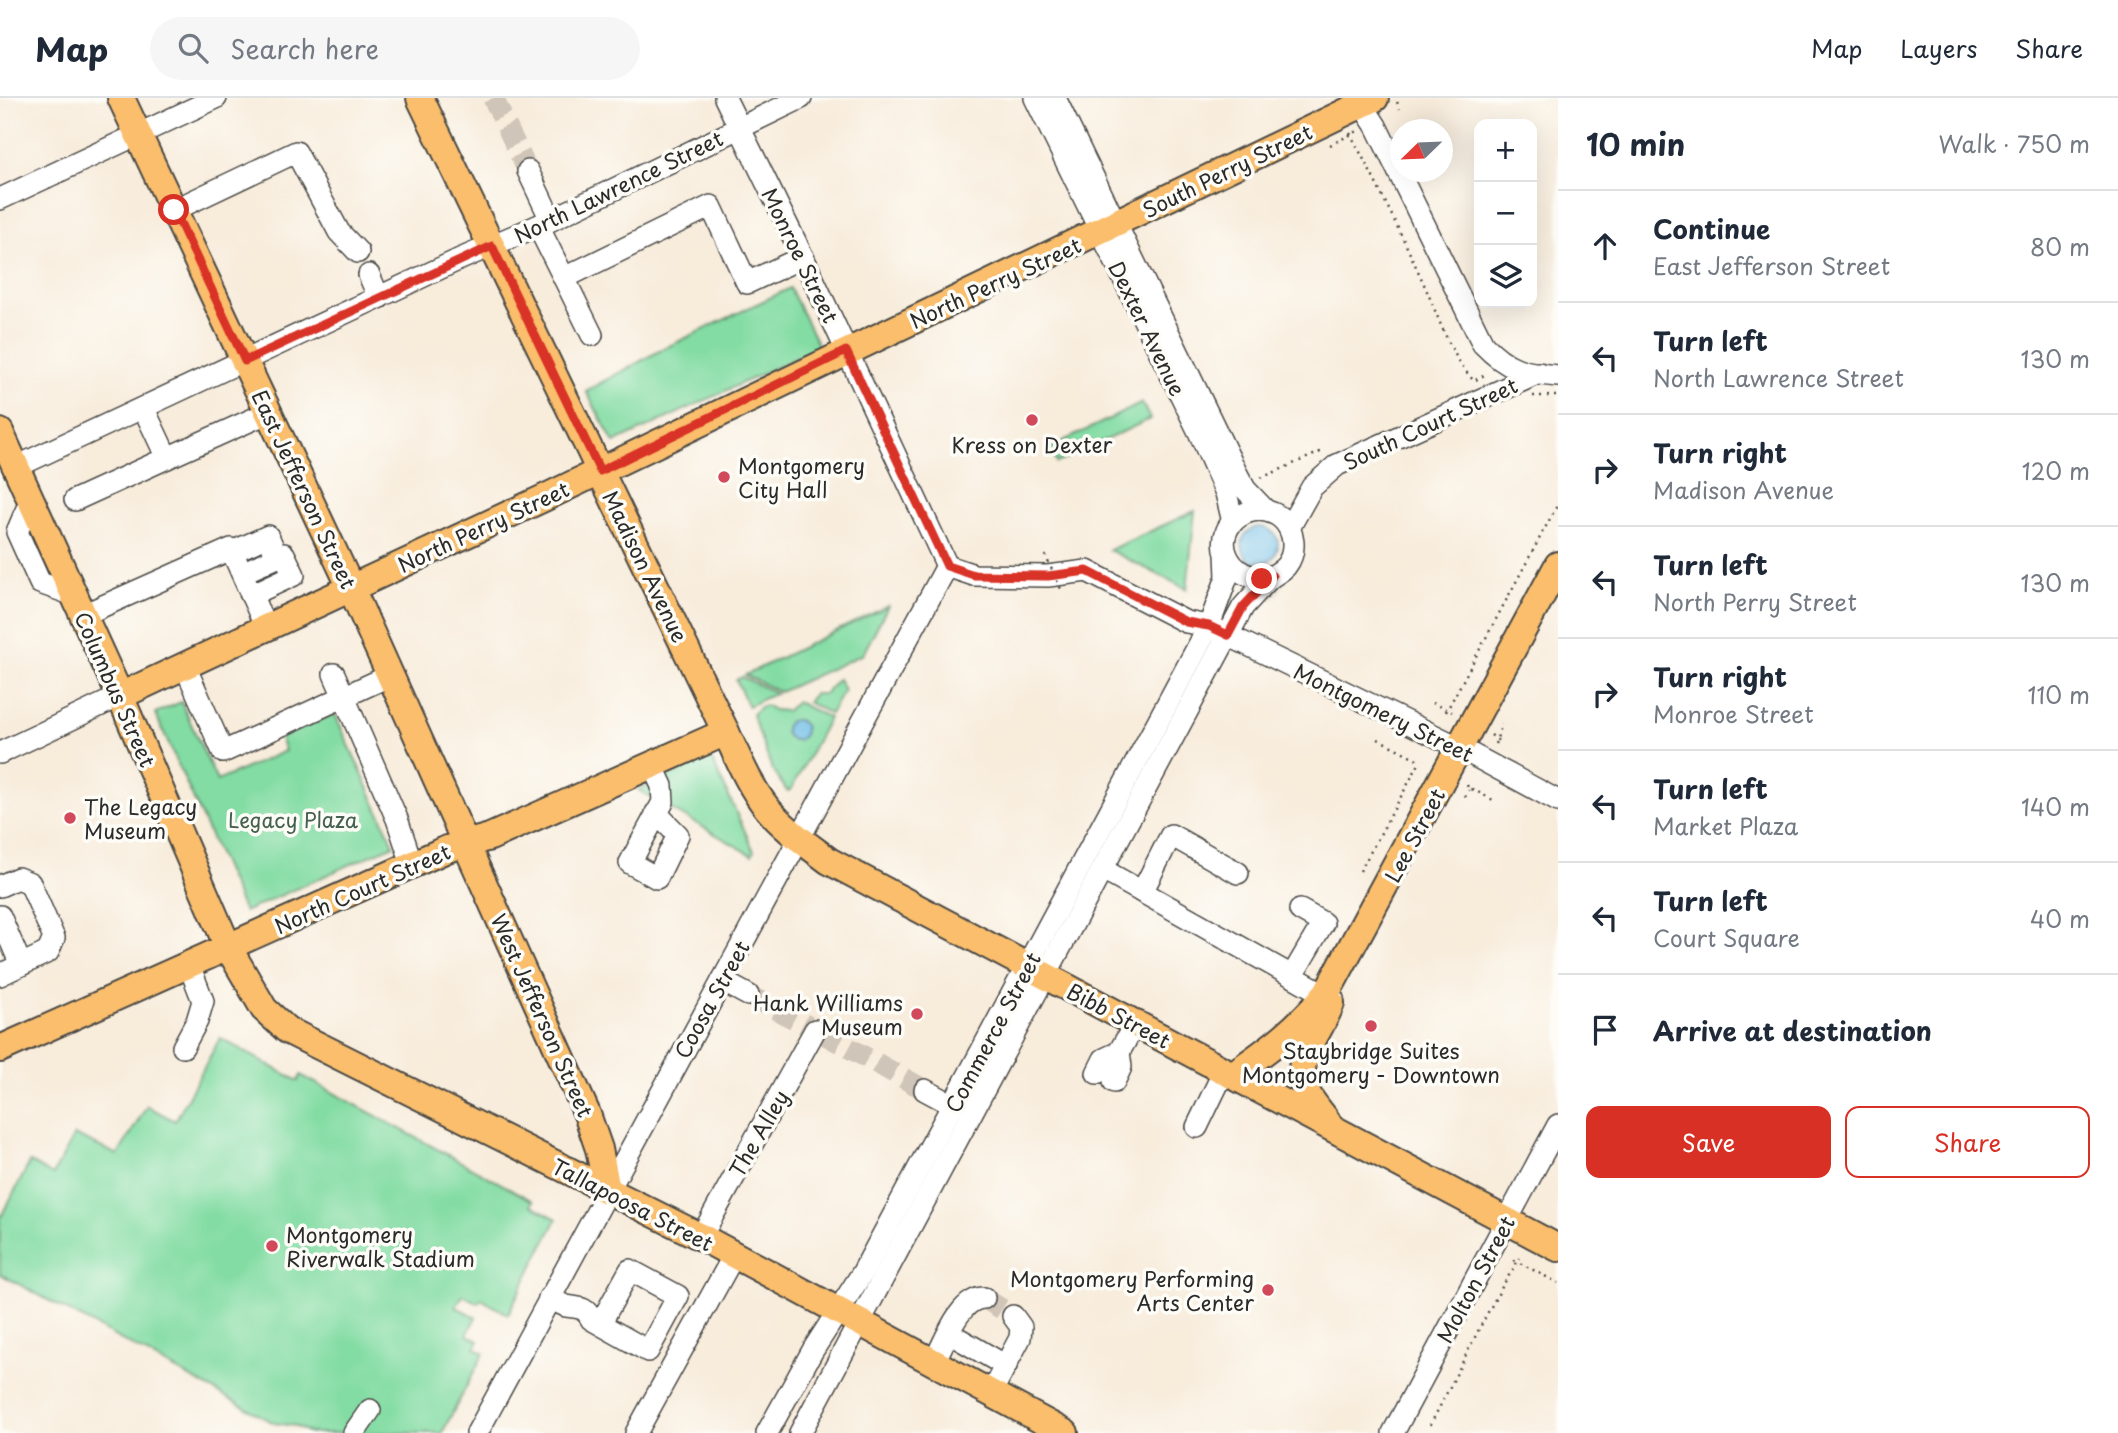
<!DOCTYPE html>
<html lang="en">
<head>
<meta charset="utf-8">
<style>
	:root { --surface:#fff; --page:#f6f6f7; --text:#1f2937; --muted:#747a83; --line:#e0e1e3; --accent:#d93025 }
	body { margin:0; font-family:"Playpen Sans",sans-serif; background:var(--page); color:var(--text) }
	.controls { position:absolute; right:21px; top:21px; display:grid; overflow:hidden; border-radius:14px; box-shadow:0 7px 28px #0002 }
	.controls button { width:63px; height:63px; display:grid; place-items:center; padding:0; border:0; border-bottom:2px solid var(--line); background:var(--surface); color:var(--text); font:35px sans-serif }
	.compass { position:absolute; left:1390px; top:21px; width:63px; height:63px; border-radius:50%; background:var(--surface); box-shadow:0 7px 28px #0002; rotate:247deg }
	.stop { position:absolute; width:21px; height:21px; margin:-16px; border:5px solid #d93025; border-radius:50%; background:#fff }
	.stop.end { background:#d93025; border-color:#fff; box-shadow:0 2px 7px #0008 }
	.list { margin:0; padding:0; list-style:none }
	h2 { display:flex; justify-content:space-between; align-items:center; height:91px; margin:0; padding:0 28px; font-size:30px }
	h2 small { font-size:23px; font-weight:400; color:var(--muted) }
	.list li { display:grid; grid-template-columns:46px 1fr auto; gap:21px; align-items:center; box-sizing:border-box; height:112px; padding:0 28px; border-top:2px solid var(--line) }
	.list b { display:block; font-size:26px; white-space:nowrap }
	.list p { margin:0; font-size:23px; white-space:nowrap; color:var(--muted) }
	.list em { font-size:23px; font-style:normal; color:var(--muted) }
	.actions { display:flex; gap:14px; padding:21px 28px }
	.actions a { flex:1; padding:16px 0; border:2px solid var(--accent); border-radius:14px; text-align:center; font-size:24px; color:var(--accent) }
	.actions .main { background:var(--accent); color:#fff }
	.icon { flex:none; width:38px; height:38px; fill:none; stroke:currentColor; stroke-width:2; stroke-linecap:round; stroke-linejoin:round }
	.map { position:relative; flex:none; width:1558px; height:1335px; overflow:hidden }
	header { display:flex; align-items:center; gap:42px; box-sizing:border-box; height:98px; padding:0 35px; background:var(--surface); border-bottom:2px solid var(--line) }
	header strong { font-size:33px }
	nav { display:flex; gap:38px; margin-inline-start:auto; font-size:24px }
	.search { width:490px; height:63px; background:var(--page); display:flex; align-items:center; gap:18px; box-sizing:border-box; padding:0 24px; border-radius:38px; color:var(--muted); font-size:26px }
	main { display:flex }
	aside { flex:1; background:var(--surface) }
	.map>svg:first-child { display:block }
	.green { fill:#82dca3; stroke:#568467; stroke-width:2 }
	.water { fill:#6dbde8; stroke:#4c748a; stroke-width:2 }
	.lines { fill:none; stroke-linecap:round; stroke-linejoin:round }
	.minor-tunnel { stroke:#cfc5b8; stroke-width:21; stroke-dasharray:21 10; stroke-linecap:butt }
	.minor-casing { stroke:#4a4845; stroke-width:24 }
	.major-casing { stroke:#4a4845; stroke-width:30 }
	.path { stroke:#4a4845; stroke-width:2.5; stroke-dasharray:2 5; stroke-linecap:butt }
	.minor { stroke:#fff; stroke-width:21 }
	.major { stroke:#fabe6d; stroke-width:26 }
	.path-bridge { stroke:#4a4845; stroke-width:2.5; stroke-dasharray:2 5; stroke-linecap:butt }
	.route { stroke:#d93025; stroke-width:9 }
	.poi-dot { fill:#d1495b; stroke:#fdfcf7; stroke-width:2.5 }
	.labels { text-anchor:middle; dominant-baseline:central; stroke-width:7; stroke-linejoin:round; paint-order:stroke }
	.street-label { font-size:21px; fill:#2b2b2b; stroke:#fdfcf7 }
	.poi-label { font-size:21px; fill:#2b2b2b; stroke:#fdfcf7; text-anchor:start }
	.park-label { font-size:21px; fill:#45604f; stroke:#fdfcf7 }
</style>
</head>
<body>
<header>
<strong>Map</strong>
<div class="search"><svg class="icon" aria-label="search" viewBox="0 0 24 24"><circle cx="10" cy="10" r="6"/><path d="M15 15l6 6"/></svg>Search here</div>
<nav><a>Map</a><a>Layers</a><a>Share</a></nav>
</header>
<main>
<div class="map">
<svg width="1558" height="1335" viewBox="0 0 1558 1335">
	<rect width="100%" height="100%" fill="#fdfcf7"/>
	<filter id="ink" filterUnits="userSpaceOnUse"><feTurbulence type="fractalNoise" baseFrequency=".0143" numOctaves="2"/><feDisplacementMap in="SourceGraphic" scale="14" xChannelSelector="R" yChannelSelector="G"/><feConvolveMatrix kernelMatrix="1 2 1 2 8 2 1 2 1" color-interpolation-filters="sRGB"/></filter>
	<filter id="wash" filterUnits="userSpaceOnUse"><feTurbulence type="fractalNoise" baseFrequency=".00686" numOctaves="4" result="noise"/><feDisplacementMap in="SourceGraphic" scale="28" xChannelSelector="R" yChannelSelector="G"/><feGaussianBlur stdDeviation="1.57" result="paint"/><feColorMatrix in="noise" values="0 0 0 0 0 0 0 0 0 0 0 0 0 0 0 0 0 1.4 0 .05"/><feComposite in="paint" operator="in"/></filter>
	<g filter="url(#wash)">
		<rect width="100%" height="100%" fill="#f8ecdb"/>
		<g class="green">
			<path d="M 790,190 L 819,249 L 614,345 L 586,293 L 663,251 Z"/>
			<path d="M 1142,305 L 1150,321 L 1057,365 L 1049,350 Z"/>
			<path d="M 1195,413 L 1187,491 L 1109,452 Z"/>
			<path d="M 888,508 L 863,556 L 780,594 L 745,577 Z"/>
			<path d="M 742,579 L 776,595 L 748,608 L 736,582 Z"/>
			<path d="M 838,581 L 844,592 L 830,616 L 807,604 L 814,596 L 824,596 Z"/>
			<path d="M 181,604 L 217,683 L 285,653 L 280,640 L 335,616 L 394,747 L 244,814 L 155,615 Z"/>
			<path d="M 797,604 L 829,620 L 791,692 L 787,693 L 772,671 L 752,616 L 760,609 L 765,607 L 774,612 L 786,613 Z"/>
			<path d="M 707,661 L 712,662 L 754,753 L 752,757 L 638,692 Z"/>
			<path d="M 220,940 L 298,983 L 301,977 L 533,1103 L 531,1107 L 557,1121 L 508,1216 L 481,1201 L 478,1205 L 463,1197 L 456,1209 L 476,1219 L 467,1237 L 479,1243 L 475,1250 L 484,1255 L 442,1335 L 309,1335 L 296,1328 L 274,1325 L 0,1176 L 0,1121 L 30,1064 L 53,1077 L 74,1037 L 118,1057 L 147,1008 L 175,1023 Z"/>
		</g>
		<g class="water">
			<circle cx="1260" cy="447" r="18"/>
			<circle cx="795" cy="632" r="10"/>
		</g>
	</g>
	<g filter="url(#ink)">
		<g class="lines">
			<g class="minor-tunnel">
				<path d="M 493,0 L 528,73"/>
				<path d="M 748,897 L 808,928"/>
				<path d="M 822,935 L 925,992"/>
				<path d="M 984,1200 L 1013,1218"/>
			</g>
			<defs>
				<g id="minor">
					<path d="M 725,0 L 803,159 L 947,468"/>
					<path d="M 1035,0 L 1199,334 L 1226,395 L 1233,424"/>
					<path d="M 1055,0 L 1237,376 L 1245,391 L 1265,412"/>
					<path d="M 1358,0 L 1376,28 L 1483,246 C 1508,272 1523,275 1558,278"/>
					<path d="M 528,73 L 551,122"/>
					<path d="M 0,101 L 216,0"/>
					<path d="M 174,112 L 296,54 L 339,134 L 358,154"/>
					<path d="M 538,128 L 564,180 L 711,108 L 747,185 L 803,159"/>
					<path d="M 369,177 L 379,200"/>
					<path d="M 564,180 L 592,237"/>
					<path d="M 144,311 L 167,360 L 269,314"/>
					<path d="M 16,369 L 458,162 L 549,123 L 801,0"/>
					<path d="M 31,401 L 17,434 L 40,485 L 74,497"/>
					<path d="M 75,402 L 167,360"/>
					<path d="M 1289,430 L 1312,389 L 1337,367 L 1539,275"/>
					<path d="M 232,454 L 268,438 L 277,459"/>
					<path d="M 947,468 L 974,477 L 1048,478 L 1087,473 L 1186,524 L 1209,528 L 1460,650 L 1558,703"/>
					<path d="M 242,475 L 284,456 L 294,477 L 251,497"/>
					<path d="M 83,517 L 231,451 L 266,530"/>
					<path d="M 185,568 L 223,654 L 391,577"/>
					<path d="M 334,576 L 397,721 L 412,766"/>
					<path d="M 0,655 L 120,598"/>
					<path d="M 652,667 L 662,688 L 663,704 L 630,765 L 657,780 L 678,737 L 656,715"/>
					<path d="M 1103,772 L 1333,901"/>
					<path d="M 0,788 L 18,780 L 30,785 L 54,840 L 48,854 L 0,877"/>
					<path d="M 1142,794 L 1171,737 L 1238,775"/>
					<path d="M 0,818 L 21,867"/>
					<path d="M 1292,878 L 1323,825 L 1300,812"/>
					<path d="M 722,883 L 748,897"/>
					<path d="M 183,949 L 197,923 L 203,903 L 189,867"/>
					<path d="M 1097,975 L 1104,961 L 1119,954 L 1135,926"/>
					<path d="M 1114,984 L 1121,969 L 1119,954"/>
					<path d="M 925,992 L 953,1007"/>
					<path d="M 1197,1029 L 1224,973"/>
					<path d="M 701,1139 L 815,932"/>
					<path d="M 549,1200 C 554,1202 560,1206 566,1208 C 577,1210 586,1208 591,1221 L 648,1253 L 678,1198 L 630,1172 L 600,1226"/>
					<path d="M 949,1235 L 1006,1268"/>
					<path d="M 934,1264 C 945,1244 959,1200 984,1200"/>
					<path d="M 991,1295 L 1020,1240 L 1021,1229 L 1013,1218"/>
					<path d="M 354,1335 L 370,1312"/>
					<path d="M 477,1335 L 947,468"/>
					<path d="M 636,1335 L 734,1157"/>
					<path d="M 767,1335 L 813,1252 L 863,1174 L 1209,528 L 1227,479 L 1226,456"/>
					<path d="M 800,1335 L 1243,509 C 1252,499 1260,490 1269,481 C 1274,476 1281,474 1286,468 C 1297,454 1295,432 1281,420 C 1271,412 1257,410 1246,415 C 1205,432 1227,489 1272,478"/>
					<path d="M 1393,1335 L 1558,1027"/>
				</g>
				<g id="major">
					<path d="M 121,0 L 351,490 L 587,1016 L 599,1051 L 607,1092"/>
					<path d="M 420,0 L 721,624 C 735,652 747,685 767,710 C 784,731 808,747 829,763 L 1558,1150"/>
					<path d="M 0,334 L 120,598 L 228,849 L 264,911 L 287,932 L 701,1139 L 1065,1335"/>
					<path d="M 120,598 L 544,400 L 1375,0"/>
					<path d="M 0,951 L 447,751 L 490,739 L 726,634"/>
					<path d="M 1232,977 C 1268,952 1300,929 1327,894 L 1558,467"/>
					<path d="M 1327,1023 C 1320,1013 1310,1003 1305,991 C 1292,960 1322,933 1331,905"/>
				</g>
			</defs>
			<use href="#minor" class="minor-casing"/>
			<use href="#major" class="major-casing"/>
			<g class="path">
				<path d="M 1397,4 L 1400,11"/>
				<path d="M 1350,35 C 1376,84 1400,133 1423,184 C 1438,217 1449,256 1474,283 L 1488,275"/>
				<path d="M 1330,47 L 1358,33"/>
				<path d="M 1533,298 L 1558,298"/>
				<path d="M 1261,380 L 1325,352"/>
				<path d="M 1432,605 L 1452,614"/>
				<path d="M 1446,614 L 1558,406"/>
				<path d="M 1491,637 L 1501,645"/>
				<path d="M 1378,641 L 1419,662"/>
				<path d="M 1495,646 L 1502,626"/>
				<path d="M 1467,687 L 1469,692 L 1472,691 L 1473,686"/>
				<path d="M 1472,691 L 1493,702"/>
				<path d="M 1465,699 L 1469,692"/>
				<path d="M 1360,773 L 1420,664"/>
				<path d="M 1514,1162 L 1558,1185"/>
				<path d="M 1430,1327 C 1460,1272 1485,1213 1520,1160"/>
			</g>
			<use href="#minor" class="minor"/>
			<use href="#major" class="major"/>
			<path class="path-bridge" d="M 1045,457 L 1061,491"/>
		</g>
	</g>
	<g class="lines" filter="url(#ink)">
		<path class="route" d="M 174,112 L 245,263 L 492,148 L 600,373 L 846,253 L 947,468 L 974,477 L 1048,478 L 1087,473 L 1186,524 L 1209,528 L 1228,537 L 1243,509 L 1272,478 L 1262,481"/>
	</g>
	<g class="poi-dot">
		<circle cx="1032" cy="322" r="7"/>
		<circle cx="724" cy="379" r="7"/>
		<circle cx="70" cy="720" r="7"/>
		<circle cx="917" cy="916" r="7"/>
		<circle cx="1371" cy="928" r="7"/>
		<circle cx="272" cy="1148" r="7"/>
		<circle cx="1268" cy="1192" r="7"/>
	</g>
	<g class="labels">
		<g class="street-label">
			<text transform="translate(1227 72) rotate(-26)">South Perry Street</text>
			<text transform="translate(618 88) rotate(-26)">North Lawrence Street</text>
			<text transform="translate(801 157) rotate(64)">Monroe Street</text>
			<text transform="translate(995 184) rotate(-25)">North Perry Street</text>
			<text transform="translate(1148 230) rotate(64)">Dexter Avenue</text>
			<text transform="translate(1430 325) rotate(-25)">South Court Street</text>
			<text transform="translate(305 391) rotate(65)">East Jefferson Street</text>
			<text transform="translate(483 428) rotate(-25)">North Perry Street</text>
			<text transform="translate(646 468) rotate(64)">Madison Avenue</text>
			<text transform="translate(116 591) rotate(66)">Columbus Street</text>
			<text transform="translate(1384 614) rotate(26)">Montgomery Street</text>
			<text transform="translate(1414 737) rotate(-62)">Lee Street</text>
			<text transform="translate(362 790) rotate(-24)">North Court Street</text>
			<text transform="translate(711 901) rotate(-61)">Coosa Street</text>
			<text transform="translate(543 917) rotate(66)">West Jefferson Street</text>
			<text transform="translate(1119 917) rotate(28)">Bibb Street</text>
			<text transform="translate(992 934) rotate(-62)">Commerce Street</text>
			<text transform="translate(758 1035) rotate(-60)">The Alley</text>
			<text transform="translate(633 1106) rotate(27)">Tallapoosa Street</text>
			<text transform="translate(1475 1181) rotate(-62)">Molton Street</text>
		</g>
		<g class="poi-label">
			<text x="1032" y="346" text-anchor="middle">Kress on Dexter</text>
			<text x="738" y="367">Montgomery<tspan x="738" dy="24">City Hall</tspan></text>
			<text x="84" y="708">The Legacy<tspan x="84" dy="24">Museum</tspan></text>
			<text x="903" y="904" text-anchor="end">Hank Williams<tspan x="903" dy="24">Museum</tspan></text>
			<text x="1371" y="952" text-anchor="middle">Staybridge Suites<tspan x="1371" dy="24">Montgomery - Downtown</tspan></text>
			<text x="286" y="1136">Montgomery<tspan x="286" dy="24">Riverwalk Stadium</tspan></text>
			<text x="1254" y="1180" text-anchor="end">Montgomery Performing<tspan x="1254" dy="24">Arts Center</tspan></text>
		</g>
		<g class="park-label">
			<text x="293" y="721">Legacy Plaza</text>
		</g>
	</g>
</svg>
<div class="controls">
<button>+</button>
<button>−</button>
<button><svg class="icon" aria-label="layers" viewBox="0 0 24 24"><path d="M12 4l9 5-9 5-9-5zM3 14l9 5 9-5"/></svg></button>
</div>
<svg class="compass" viewBox="-18 -18 36 36"><path d="M0-13l5 13h-10z" fill="#e53935"/><path d="M0 13l5-13h-10z" fill="#747a83"/></svg>
<div class="stop" style="left:174px;top:112px"></div>
<div class="stop end" style="left:1262px;top:481px"></div>
</div>
<aside>
<h2>10 min<small>Walk · 750 m</small></h2>
<ul class="list">
<li><svg class="icon" aria-label="ahead" viewBox="0 0 24 24"><path d="M12 20V5M6 11l6-6 6 6"/></svg><div><b>Continue</b><p>East Jefferson Street</p></div><em>80 m</em></li>
<li><svg class="icon" aria-label="left" viewBox="0 0 24 24"><path d="M17 20v-9H6M10 6l-5 5 5 5"/></svg><div><b>Turn left</b><p>North Lawrence Street</p></div><em>130 m</em></li>
<li><svg class="icon" aria-label="right" viewBox="0 0 24 24"><path d="M7 20v-9h11M14 6l5 5-5 5"/></svg><div><b>Turn right</b><p>Madison Avenue</p></div><em>120 m</em></li>
<li><svg class="icon" aria-label="left" viewBox="0 0 24 24"><path d="M17 20v-9H6M10 6l-5 5 5 5"/></svg><div><b>Turn left</b><p>North Perry Street</p></div><em>130 m</em></li>
<li><svg class="icon" aria-label="right" viewBox="0 0 24 24"><path d="M7 20v-9h11M14 6l5 5-5 5"/></svg><div><b>Turn right</b><p>Monroe Street</p></div><em>110 m</em></li>
<li><svg class="icon" aria-label="left" viewBox="0 0 24 24"><path d="M17 20v-9H6M10 6l-5 5 5 5"/></svg><div><b>Turn left</b><p>Market Plaza</p></div><em>140 m</em></li>
<li><svg class="icon" aria-label="left" viewBox="0 0 24 24"><path d="M17 20v-9H6M10 6l-5 5 5 5"/></svg><div><b>Turn left</b><p>Court Square</p></div><em>40 m</em></li>
<li><svg class="icon" aria-label="arrive" viewBox="0 0 24 24"><path d="M6 21V4h12l-3 4 3 4H6"/></svg><div><b>Arrive at destination</b></div></li>
</ul>
<div class="actions"><a class="main">Save</a><a>Share</a></div>
</aside>
</main>
</body>
</html>
